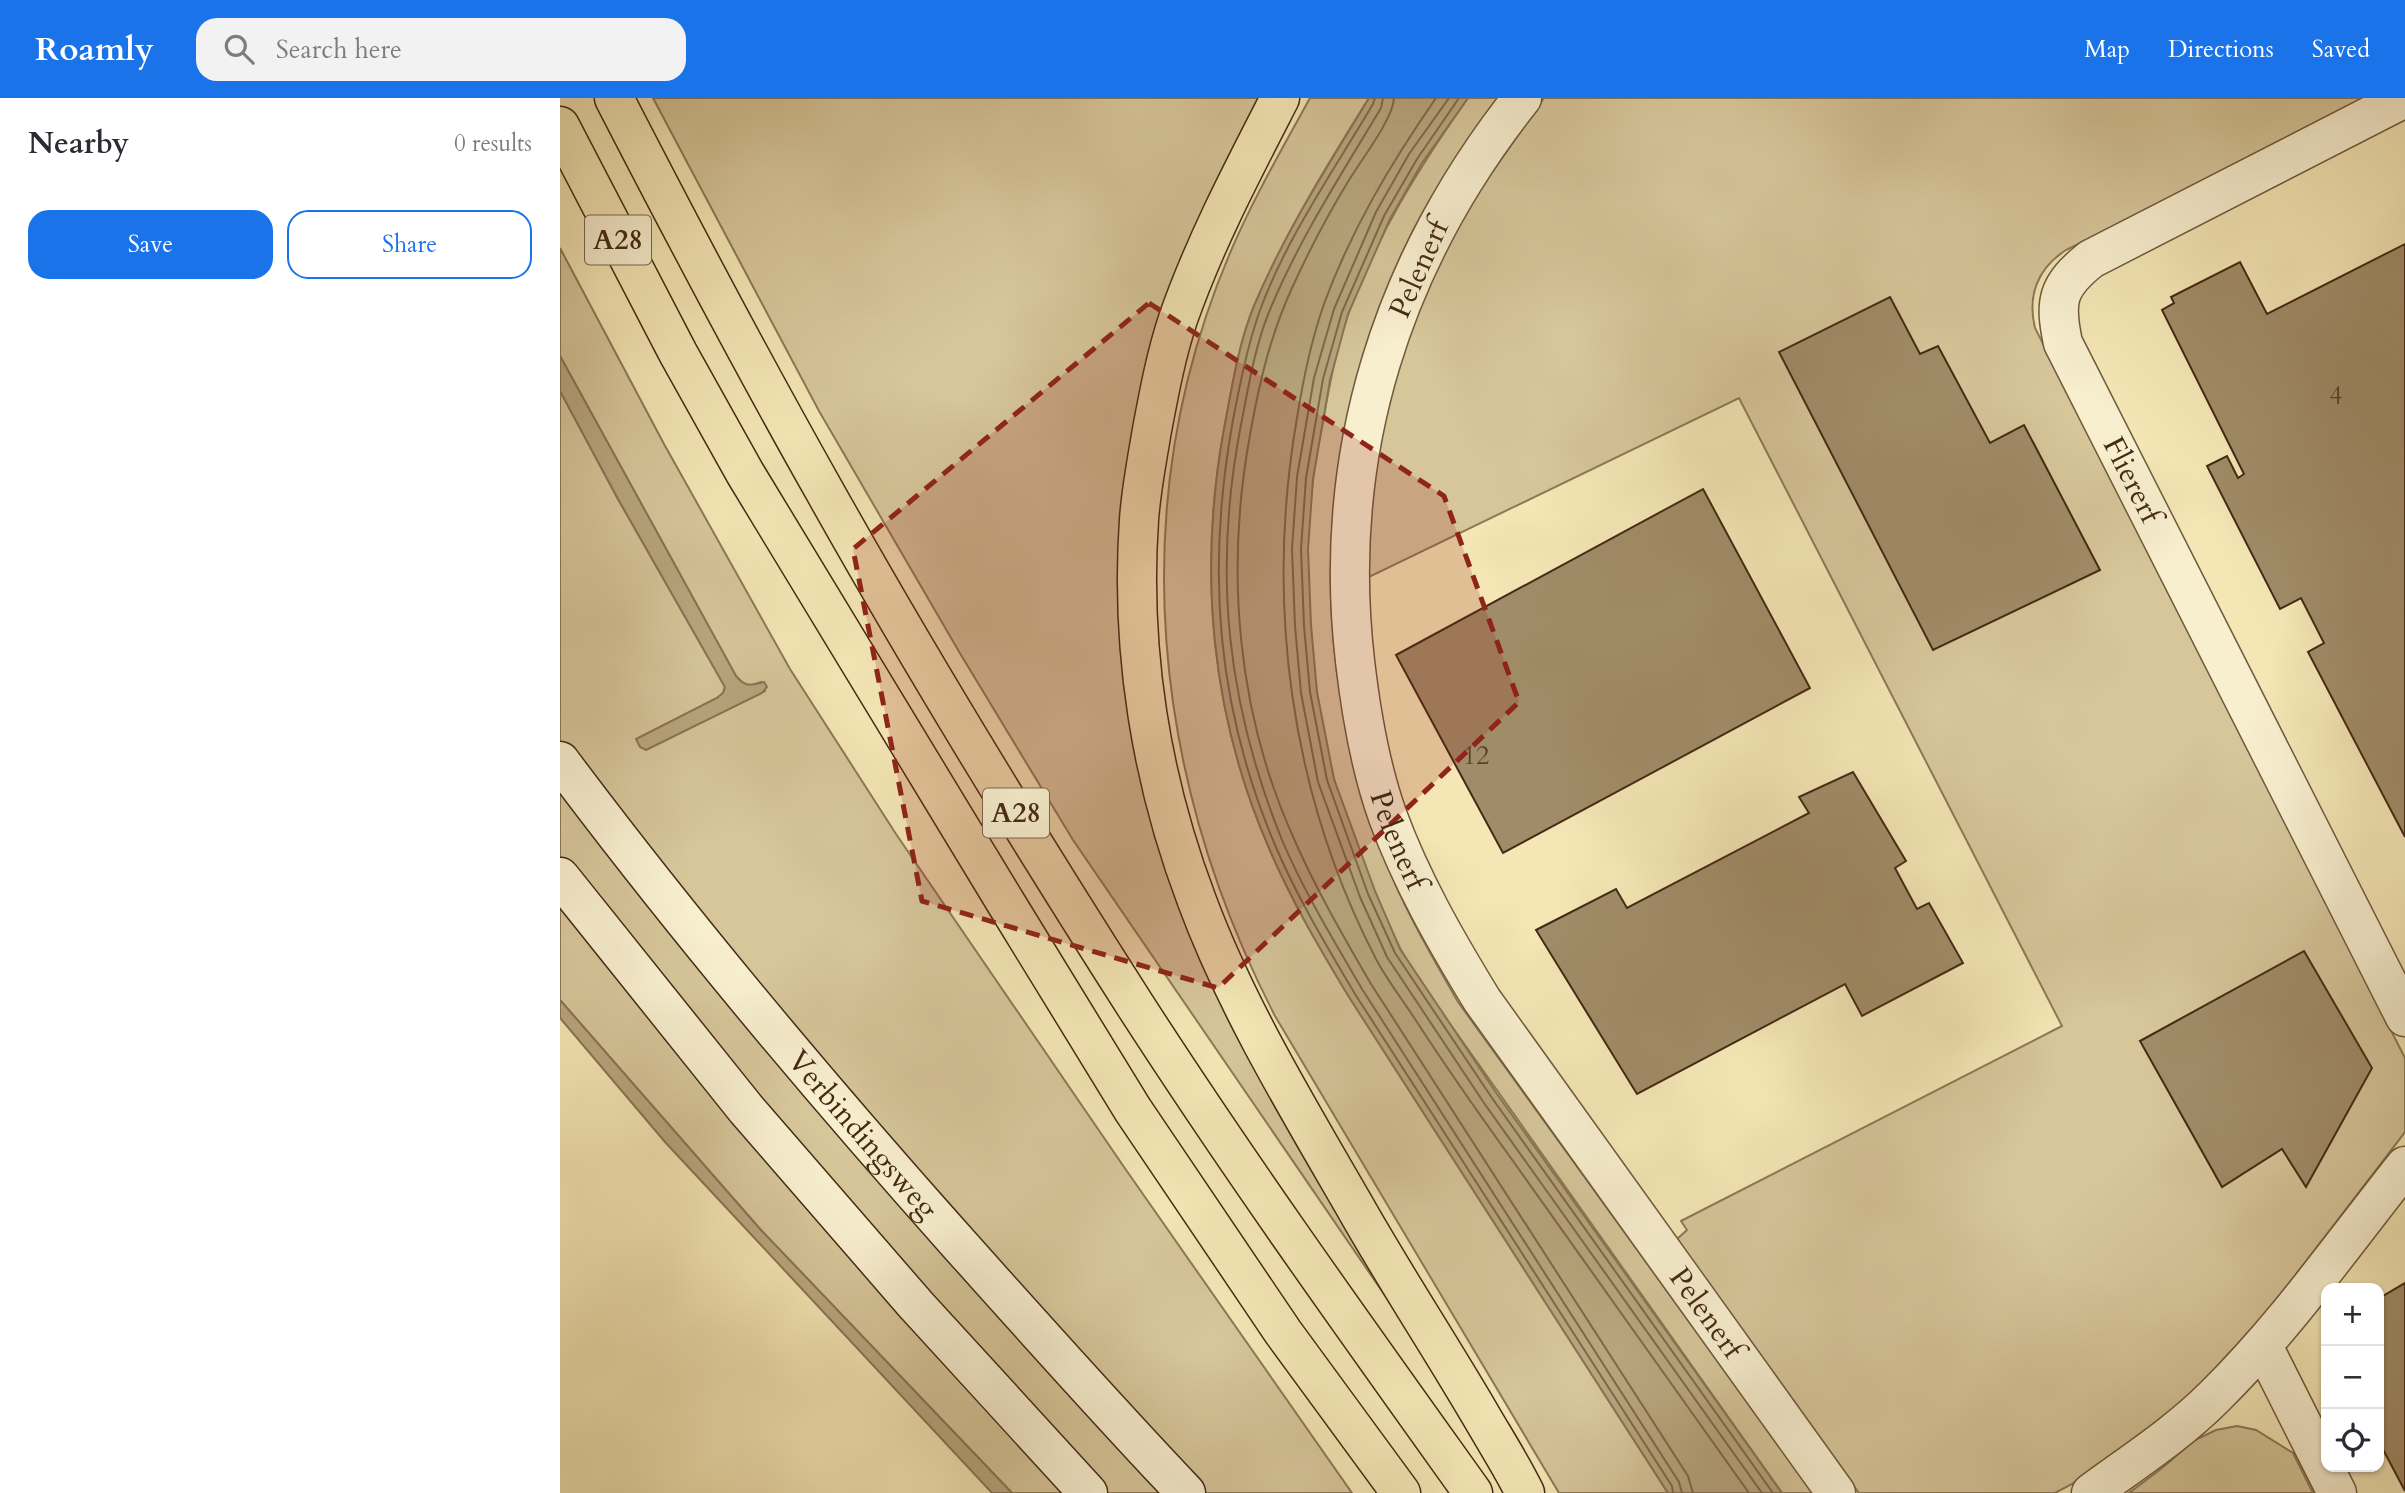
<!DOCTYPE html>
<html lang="en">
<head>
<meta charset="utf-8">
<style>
	:root { --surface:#fff; --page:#f2f2f3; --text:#2b2b33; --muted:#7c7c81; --line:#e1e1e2; --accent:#1a73e8 }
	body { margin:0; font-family:Cardo,serif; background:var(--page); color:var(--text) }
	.controls { position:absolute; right:21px; bottom:21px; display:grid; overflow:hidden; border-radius:14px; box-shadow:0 2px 5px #0004 }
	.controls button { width:63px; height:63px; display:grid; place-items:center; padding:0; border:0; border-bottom:2px solid var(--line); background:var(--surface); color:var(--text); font:35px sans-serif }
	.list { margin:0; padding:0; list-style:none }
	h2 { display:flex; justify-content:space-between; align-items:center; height:91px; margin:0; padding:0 28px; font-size:30px }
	h2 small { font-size:23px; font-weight:400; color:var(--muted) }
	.actions { display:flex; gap:14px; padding:21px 28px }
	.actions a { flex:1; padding:16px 0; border:2px solid var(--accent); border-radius:21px; text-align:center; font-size:24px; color:var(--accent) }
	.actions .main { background:var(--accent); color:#fff }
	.icon { flex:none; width:38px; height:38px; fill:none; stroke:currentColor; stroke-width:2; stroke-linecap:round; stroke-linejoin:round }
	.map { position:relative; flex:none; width:1845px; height:1395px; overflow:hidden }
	header { display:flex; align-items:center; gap:42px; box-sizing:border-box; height:98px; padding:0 35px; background:var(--accent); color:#fff }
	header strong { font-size:33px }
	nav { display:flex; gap:38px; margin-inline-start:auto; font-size:24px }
	.search { width:490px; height:63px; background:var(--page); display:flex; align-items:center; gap:18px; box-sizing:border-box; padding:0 24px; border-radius:21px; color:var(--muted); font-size:26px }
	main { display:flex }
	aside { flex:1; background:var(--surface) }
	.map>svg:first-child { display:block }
	.green { fill:#d6c69a; stroke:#8d7857; stroke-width:2 }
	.water { fill:#b8a67e; stroke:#8a7454; stroke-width:2 }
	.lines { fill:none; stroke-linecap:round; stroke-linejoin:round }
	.shore { stroke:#7e6849; stroke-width:2 }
	.building { fill:#a08c68; stroke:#442a14; stroke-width:2 }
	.minor-casing { stroke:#70593c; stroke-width:41 }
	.secondary-casing { stroke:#442a14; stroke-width:41 }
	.motorway-casing { stroke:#442a14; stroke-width:41 }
	.minor { stroke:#f8efcf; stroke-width:38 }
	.secondary { stroke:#f8efcf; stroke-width:38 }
	.motorway { stroke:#f4e6b5; stroke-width:38 }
	.marked { fill:#8f2418; fill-opacity:0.2; stroke:#8f2418; stroke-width:5; stroke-dasharray:14 9; stroke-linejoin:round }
	.labels { text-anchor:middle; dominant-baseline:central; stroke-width:5; stroke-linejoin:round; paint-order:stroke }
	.number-label { font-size:26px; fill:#5b4229 }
	.shield { fill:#f8efcf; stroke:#7a654c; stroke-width:2 }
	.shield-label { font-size:28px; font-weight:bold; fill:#442a14 }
	.street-label { font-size:30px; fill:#442a14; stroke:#f8efcf }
</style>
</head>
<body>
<header>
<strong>Roamly</strong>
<div class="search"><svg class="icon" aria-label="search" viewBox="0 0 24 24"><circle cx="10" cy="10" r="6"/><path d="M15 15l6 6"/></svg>Search here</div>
<nav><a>Map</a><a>Directions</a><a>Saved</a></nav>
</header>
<main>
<aside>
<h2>Nearby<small>0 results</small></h2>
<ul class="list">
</ul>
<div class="actions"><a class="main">Save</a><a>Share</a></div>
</aside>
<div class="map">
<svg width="1845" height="1395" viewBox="0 0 1845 1395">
	<rect width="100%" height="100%" fill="#f4e6b5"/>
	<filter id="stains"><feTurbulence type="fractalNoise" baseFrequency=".00286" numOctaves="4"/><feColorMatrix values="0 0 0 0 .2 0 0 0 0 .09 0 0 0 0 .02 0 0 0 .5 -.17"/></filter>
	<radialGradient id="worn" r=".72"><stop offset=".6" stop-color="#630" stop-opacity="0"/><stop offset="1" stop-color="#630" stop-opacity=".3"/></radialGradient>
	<g class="green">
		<path d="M 93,0 L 706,0 L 606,219 L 586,677 L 839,1218 L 513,742 L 401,557 L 259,313 Z"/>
		<path d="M 750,0 L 809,0 C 767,67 725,135 694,208 C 678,247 672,290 664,331 C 638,474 651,617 709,750 C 731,802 760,851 789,899 L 1108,1395 L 999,1395 L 715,918 C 592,679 563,407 670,155 C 693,101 722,51 750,0 Z"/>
		<path d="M 908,0 L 939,0 C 905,47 871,94 846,147 C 779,285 755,449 781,600 C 787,633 800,665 809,697 C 817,725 823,756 834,783 C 852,825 876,865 898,904 L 1253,1395 L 1222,1395 L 888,923 C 872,899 852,874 839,848 C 813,795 788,737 774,681 C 749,585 741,479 753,382 C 755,362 759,343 763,324 C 769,288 776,251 788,217 C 816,138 860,68 908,0 Z"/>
		<path d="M 984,0 L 1806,0 L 1506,152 C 1478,170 1467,197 1475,230 L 1845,960 L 1845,1034 L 1707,1214 L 1639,1288 L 1600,1323 L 1512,1386 L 1495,1395 L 1299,1395 L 1116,1142 L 1127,1132 L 1121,1123 L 1502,928 L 1179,300 L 807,480 L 809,421 L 825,311 L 857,211 L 903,116 Z"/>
		<path d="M 0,150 L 104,346 L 230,571 L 336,736 L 564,1069 L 792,1395 L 639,1395 L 519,1267 L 0,648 L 0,293 L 58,401 L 165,589 L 163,595 L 157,600 L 77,641 L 86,652 L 205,593 L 201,584 L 189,588 L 182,585 L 176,578 L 0,258 Z"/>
		<path d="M 0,681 L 611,1395 L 542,1395 L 0,766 Z"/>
		<path d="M 0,797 L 515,1395 L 452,1395 L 200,1131 L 0,902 Z"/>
		<path d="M 1677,1328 L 1696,1332 L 1733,1355 L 1753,1395 L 1569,1395 L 1602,1370 L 1635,1342 L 1656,1332 Z"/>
	</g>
	<g class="water">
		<path d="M 809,0 L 908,0 L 862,65 L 830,121 L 788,216 L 770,282 L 753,381 L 748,451 L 751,527 L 757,594 L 774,681 L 815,793 L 840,851 L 937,996 L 1222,1395 L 1108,1395 L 789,899 C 760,851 731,802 709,750 C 651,617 638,474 664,331 C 672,290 678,247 694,208 C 725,134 768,68 809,0 Z"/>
		<path d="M 0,258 L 176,578 C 186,590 191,587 204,584 L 207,589 L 202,595 L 86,652 L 80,649 L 76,641 L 157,600 L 163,595 L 165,589 L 58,401 L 0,293 Z"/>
		<path d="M 0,902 L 200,1131 L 452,1395 L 432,1395 L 105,1044 L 0,920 Z"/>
	</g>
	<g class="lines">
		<g class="shore">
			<path d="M 815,0 L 813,6 C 774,72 725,142 699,215 C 687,250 680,286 673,322 C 646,471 656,607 715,747 C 737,799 766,847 795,896 L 1112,1388 L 1113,1395"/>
			<path d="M 823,0 L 821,10 C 781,77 739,141 709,214 C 694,251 688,292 680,332 C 653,476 667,606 722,742 C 744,794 774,843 802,891 L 1119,1384 L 1122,1395"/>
			<path d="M 834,0 C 833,22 798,66 786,87 C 766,120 748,155 732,190 C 710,238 699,286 690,337 C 665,473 677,615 734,741 C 756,791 783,838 811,886 L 1128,1378 L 1133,1395"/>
			<path d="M 876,0 C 831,65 791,132 764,206 C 751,243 743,282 737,320 C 705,504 730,695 816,861 C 827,882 842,901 855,921 C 886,969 919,1016 953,1063 C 1032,1174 1110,1284 1189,1395"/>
			<path d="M 889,0 L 849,56 L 816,114 L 774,211 L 754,280 L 737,379 L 732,451 L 735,528 L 741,595 L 758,684 L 800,799 L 827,859 L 924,1005 L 1202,1395"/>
			<path d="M 899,0 L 857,61 L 824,118 L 782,214 L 763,281 L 746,380 L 741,451 L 744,528 L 750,594 L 767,682 L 808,796 L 835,855 L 932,1000 L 1213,1395"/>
		</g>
	</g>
	<g class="building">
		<path d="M 1845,146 L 1845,739 L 1748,554 L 1764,545 L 1741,500 L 1720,511 L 1647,368 L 1667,358 L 1678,380 L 1684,376 L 1602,212 L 1614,205 L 1611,199 L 1680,164 L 1707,216 Z"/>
		<path d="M 1330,199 L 1360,256 L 1378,248 L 1430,345 L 1464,327 L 1540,472 L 1373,552 L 1219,254 Z"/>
		<path d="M 1143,391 L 1250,590 L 943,755 L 836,557 Z"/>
		<path d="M 1293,674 L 1346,763 L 1335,770 L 1357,811 L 1369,805 L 1403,865 L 1302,918 L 1285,886 L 1077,996 L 976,832 L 1056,791 L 1067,810 L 1249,715 L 1239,699 Z"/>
		<path d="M 1744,853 L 1812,970 L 1746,1089 L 1722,1051 L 1662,1089 L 1580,943 Z"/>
		<path d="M 1845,1185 L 1845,1393 L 1819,1344 L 1819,1207 L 1823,1198 Z"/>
	</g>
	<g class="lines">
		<defs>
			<g id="minor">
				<path id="s1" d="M 962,0 C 832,164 771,355 795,563 C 801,615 810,669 828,719 C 852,784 886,843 922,902 L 1276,1395"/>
				<path id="s2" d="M 1845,0 L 1531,161 C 1497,188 1494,203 1503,245 L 1845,919"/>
				<path d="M 1703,1248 L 1777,1395"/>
				<path d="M 1531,1395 C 1573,1364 1617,1336 1654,1299 C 1725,1229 1783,1146 1845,1068"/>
			</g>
			<g id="secondary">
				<path id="s3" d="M 0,663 C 125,830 259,989 398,1145 C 473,1229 548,1313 626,1395"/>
				<path d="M 0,779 L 186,1011 L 356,1207 L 528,1395"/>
			</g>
			<g id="motorway">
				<path d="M 54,0 C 122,132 191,263 264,392 C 362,567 467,738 575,907 C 682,1073 798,1234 913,1395"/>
				<path d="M 720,0 C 683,72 645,144 618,221 C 606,257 599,295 592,332 C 587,362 581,392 579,422 C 570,552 591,682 637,803 C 676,908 738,1010 794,1107 C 834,1178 879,1246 920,1316 C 935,1342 952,1368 965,1395"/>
				<path d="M 0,28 L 118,255 L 185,375 L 446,805 L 573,1012 L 723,1234 L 841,1395"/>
			</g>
		</defs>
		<use href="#minor" class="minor-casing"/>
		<use href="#secondary" class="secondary-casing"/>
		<use href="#motorway" class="motorway-casing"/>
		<use href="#minor" class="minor"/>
		<use href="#secondary" class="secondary"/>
		<use href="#motorway" class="motorway"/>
	</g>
	<path class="marked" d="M 589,205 L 884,398 L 959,604 L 658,890 L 362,803 L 293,451 Z"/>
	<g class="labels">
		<g class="number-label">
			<text x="1776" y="297">4</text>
			<text x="916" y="657">12</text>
		</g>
		<g class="shield">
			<rect x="25" y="117.5" width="66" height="49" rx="5"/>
			<rect x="423" y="690.5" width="66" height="49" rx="5"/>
		</g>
		<g class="shield-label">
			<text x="58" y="142">A28</text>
			<text x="456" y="715">A28</text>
		</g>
		<g class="street-label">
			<text transform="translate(859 171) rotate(-66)">Pelenerf</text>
			<text stroke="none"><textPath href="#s2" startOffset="602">Fliererf</textPath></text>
			<text stroke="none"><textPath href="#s1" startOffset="788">Pelenerf</textPath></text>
			<text stroke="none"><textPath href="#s3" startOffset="481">Verbindingsweg</textPath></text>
			<text stroke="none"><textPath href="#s1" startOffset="1354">Pelenerf</textPath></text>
		</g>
	</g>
	<rect width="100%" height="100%" filter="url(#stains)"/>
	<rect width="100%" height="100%" fill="url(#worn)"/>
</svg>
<div class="controls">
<button>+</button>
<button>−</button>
<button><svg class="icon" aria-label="locate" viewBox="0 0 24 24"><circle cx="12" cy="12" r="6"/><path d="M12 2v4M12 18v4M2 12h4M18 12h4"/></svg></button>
</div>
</div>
</main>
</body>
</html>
